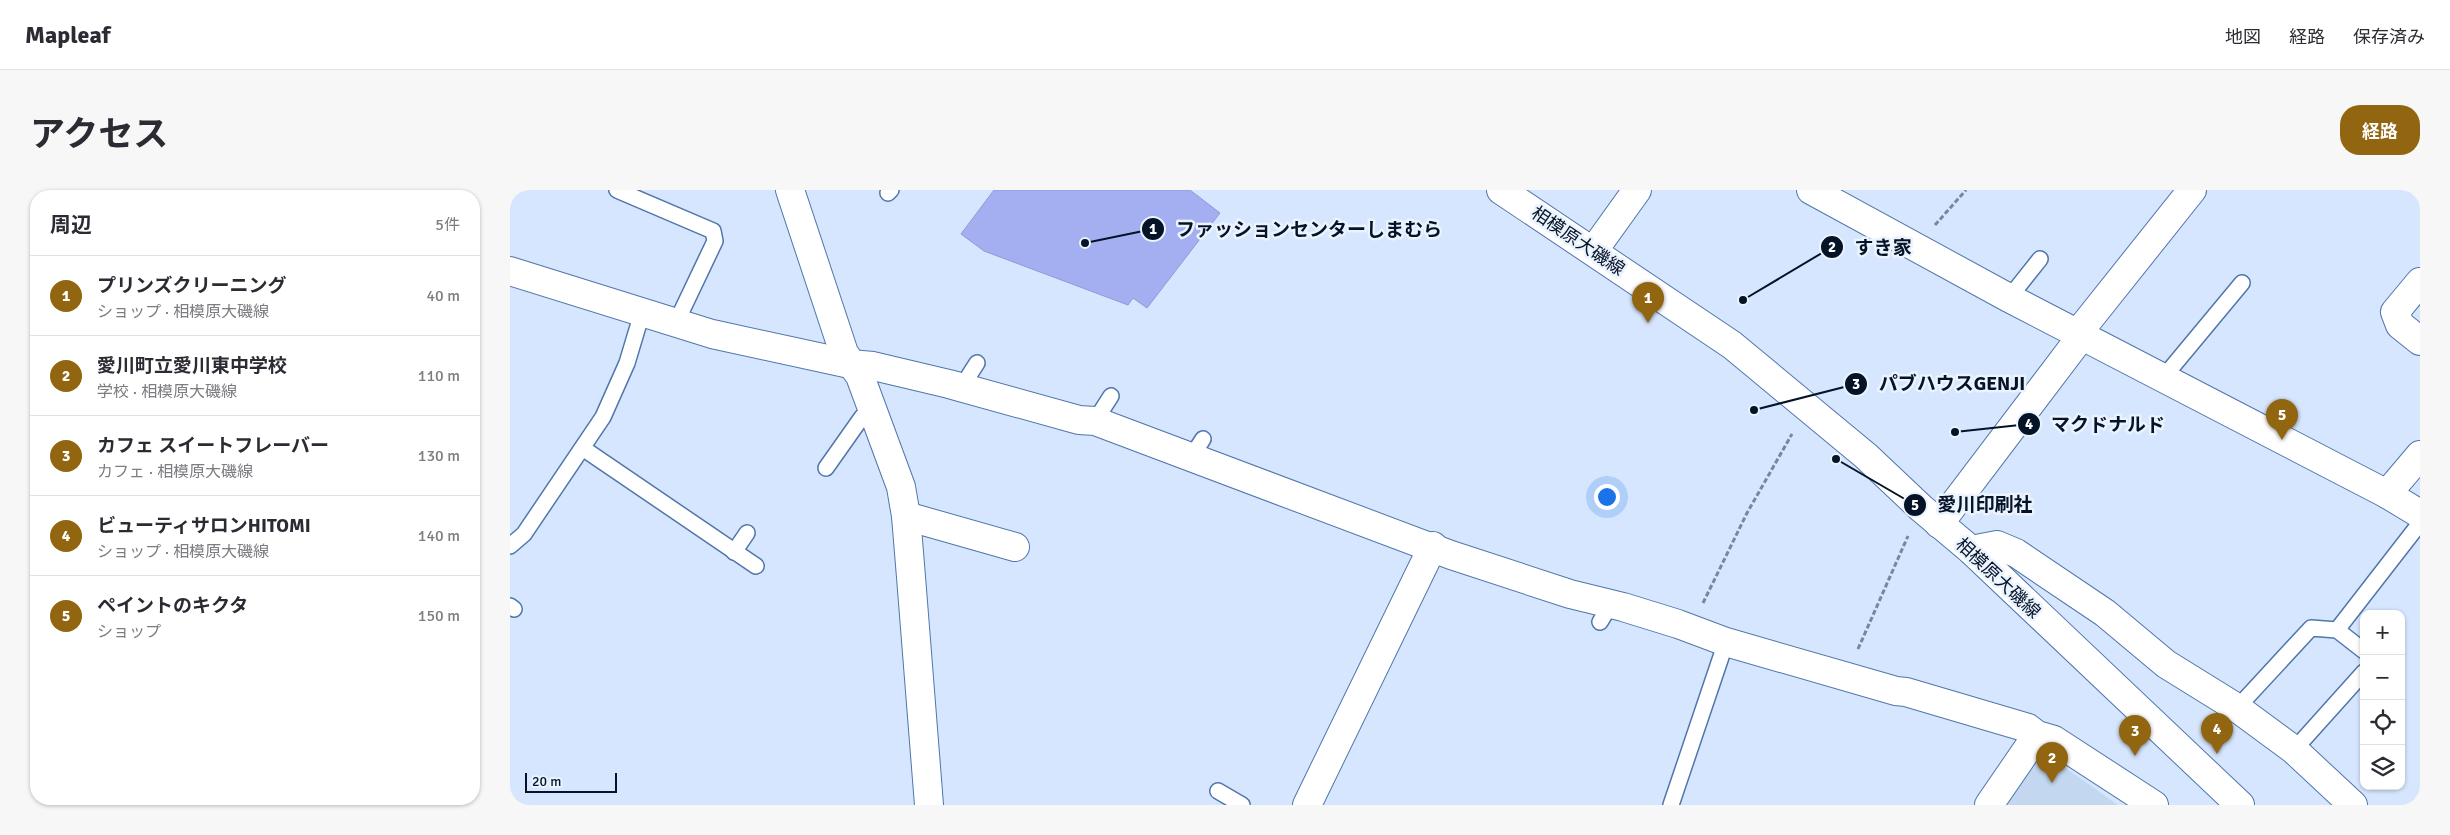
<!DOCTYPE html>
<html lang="ja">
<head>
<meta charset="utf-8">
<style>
	:root { --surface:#fff; --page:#f7f7f7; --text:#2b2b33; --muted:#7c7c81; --line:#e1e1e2; --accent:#926510 }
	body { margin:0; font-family:Signika,"Noto Sans JP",sans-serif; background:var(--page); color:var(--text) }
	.controls { position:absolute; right:15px; bottom:15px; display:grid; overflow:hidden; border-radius:10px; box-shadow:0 1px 4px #0004 }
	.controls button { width:45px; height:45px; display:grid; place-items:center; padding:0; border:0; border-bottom:1px solid var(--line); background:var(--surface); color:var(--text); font:25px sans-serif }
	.scale { position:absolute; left:15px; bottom:12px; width:92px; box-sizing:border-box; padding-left:5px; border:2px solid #051327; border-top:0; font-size:14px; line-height:18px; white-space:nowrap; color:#051327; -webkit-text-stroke:4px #eaf3fe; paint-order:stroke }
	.you { position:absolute; left:1096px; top:306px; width:18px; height:18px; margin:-12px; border:4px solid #fff; border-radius:50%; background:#1a73e8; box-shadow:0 0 0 8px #1a73e833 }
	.badge { display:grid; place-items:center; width:32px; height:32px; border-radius:50%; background:var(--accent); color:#fff; font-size:16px; font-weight:700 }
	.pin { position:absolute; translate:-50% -41px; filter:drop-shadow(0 1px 2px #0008) }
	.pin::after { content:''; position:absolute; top:26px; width:18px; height:15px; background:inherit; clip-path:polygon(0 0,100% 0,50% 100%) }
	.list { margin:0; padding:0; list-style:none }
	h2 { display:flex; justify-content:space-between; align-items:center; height:65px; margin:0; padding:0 20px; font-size:21px }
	h2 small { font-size:16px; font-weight:400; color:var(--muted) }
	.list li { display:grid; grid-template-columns:32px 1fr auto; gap:15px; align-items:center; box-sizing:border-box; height:80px; padding:0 20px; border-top:1px solid var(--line) }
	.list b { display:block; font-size:19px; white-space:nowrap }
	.list p { margin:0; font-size:16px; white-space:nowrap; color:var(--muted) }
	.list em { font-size:16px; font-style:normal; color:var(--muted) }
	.icon { flex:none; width:28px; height:28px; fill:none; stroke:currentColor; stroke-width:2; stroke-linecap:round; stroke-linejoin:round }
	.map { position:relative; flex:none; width:1910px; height:615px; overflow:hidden; border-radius:20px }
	header { display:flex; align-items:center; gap:30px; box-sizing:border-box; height:70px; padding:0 25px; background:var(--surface); border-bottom:1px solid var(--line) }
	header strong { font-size:24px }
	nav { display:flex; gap:28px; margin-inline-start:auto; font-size:18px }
	.intro { display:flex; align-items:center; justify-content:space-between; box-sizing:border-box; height:120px; padding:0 30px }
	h1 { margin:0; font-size:35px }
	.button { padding:12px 22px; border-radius:20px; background:var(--accent); color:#fff; font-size:18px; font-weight:700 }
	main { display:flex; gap:30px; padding:0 30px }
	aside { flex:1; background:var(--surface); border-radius:20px; box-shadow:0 1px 4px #0004 }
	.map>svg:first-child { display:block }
	.built { fill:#c4d7f1 }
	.building { fill:#a4aff2; stroke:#8f99d7 }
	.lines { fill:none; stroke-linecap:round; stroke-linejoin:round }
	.lane-casing { stroke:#5076aa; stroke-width:18 }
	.street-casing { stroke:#5076aa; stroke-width:30 }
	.secondary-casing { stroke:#5076aa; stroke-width:30 }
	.primary-casing { stroke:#5076aa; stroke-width:30 }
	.path { stroke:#78879e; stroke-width:3; stroke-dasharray:5 2.5; stroke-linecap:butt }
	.lane { stroke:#fff; stroke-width:15 }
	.street { stroke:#fff; stroke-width:28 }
	.secondary { stroke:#fff; stroke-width:28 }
	.primary { stroke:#fff; stroke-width:28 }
	.labels { text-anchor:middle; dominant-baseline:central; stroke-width:5; stroke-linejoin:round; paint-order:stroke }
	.street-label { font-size:18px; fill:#051327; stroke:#eaf3fe }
	.leader { fill:none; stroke:#051327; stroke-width:2 }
	.callout-dot { fill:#051327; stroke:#eaf3fe; stroke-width:2 }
	.mark-label { font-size:15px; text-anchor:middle; font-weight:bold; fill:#fff }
	.callout-label { font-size:19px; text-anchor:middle; font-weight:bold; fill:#051327; stroke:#eaf3fe; stroke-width:5; stroke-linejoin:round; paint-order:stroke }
</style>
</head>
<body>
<header>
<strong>Mapleaf</strong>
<nav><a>地図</a><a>経路</a><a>保存済み</a></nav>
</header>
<div class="intro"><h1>アクセス</h1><a class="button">経路</a></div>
<main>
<aside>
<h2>周辺<small>5件</small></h2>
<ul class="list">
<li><span class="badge">1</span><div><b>プリンズクリーニング</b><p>ショップ · 相模原大磯線</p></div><em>40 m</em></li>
<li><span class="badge">2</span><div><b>愛川町立愛川東中学校</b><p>学校 · 相模原大磯線</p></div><em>110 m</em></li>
<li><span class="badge">3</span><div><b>カフェ スイートフレーバー</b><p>カフェ · 相模原大磯線</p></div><em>130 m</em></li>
<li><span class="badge">4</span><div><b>ビューティサロンHITOMI</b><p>ショップ · 相模原大磯線</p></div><em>140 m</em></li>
<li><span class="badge">5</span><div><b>ペイントのキクタ</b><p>ショップ</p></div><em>150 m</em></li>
</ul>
</aside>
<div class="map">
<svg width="1910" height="615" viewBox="0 0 1910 615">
	<rect width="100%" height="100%" fill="#d5e6fe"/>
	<path class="built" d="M 1540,567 L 1608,615 L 1493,615 L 1523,571 Z"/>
	<path class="building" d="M 484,0 L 680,0 L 710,23 L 637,118 L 623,108 L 618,115 L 474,61 L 451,44 Z"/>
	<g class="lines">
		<defs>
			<g id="lane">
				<path d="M 107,0 L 203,41 L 205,51 L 166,133"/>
				<path d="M 378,3 L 381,0"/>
				<path d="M 1499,108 L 1530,69"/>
				<path d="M 1653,188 L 1732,93"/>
				<path d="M 451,198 L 467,173"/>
				<path d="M 585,231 L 601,206"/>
				<path d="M 74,259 L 246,376"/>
				<path d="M 682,266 L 693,249"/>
				<path d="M 316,278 L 352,227 L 362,222"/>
				<path d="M 0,356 L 14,344 L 93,227 L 117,173 L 132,123"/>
				<path d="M 224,362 L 237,343"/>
				<path d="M 0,416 L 4,419"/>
				<path d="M 1090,432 L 1101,414"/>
				<path d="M 1827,440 L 1910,333"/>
				<path d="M 1727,518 L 1801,438 L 1827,440 L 1854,461"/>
				<path d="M 1784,560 L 1854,482"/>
				<path d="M 708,601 L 732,615"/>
				<path d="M 1161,615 L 1216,452"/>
			</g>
			<g id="street">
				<path d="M 280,0 L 334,163 L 350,186 L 391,297 L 396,326 L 401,387 L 419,615"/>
				<path d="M 1084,60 L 1127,0"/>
				<path d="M 0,81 L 202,144 L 340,174 L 363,176 L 439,194 L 569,230 L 585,231 L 941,365 L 1060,404 L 1113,417 L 1168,434 L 1216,452 L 1386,501 L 1396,502 L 1518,538 L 1527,545 L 1544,550 L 1644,615"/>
				<path d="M 1910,92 L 1885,122 L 1890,135 L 1910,151"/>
				<path d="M 1877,304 L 1910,265"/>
				<path d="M 396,326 L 505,357"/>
				<path d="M 1429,334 L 1570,148 L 1568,143 L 1682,0"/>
				<path d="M 1461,360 L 1487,355 L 1506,363 L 1595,423 L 1656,474 L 1727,518 L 1784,560 L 1843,615"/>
				<path d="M 797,615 L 923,356"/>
				<path d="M 1479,615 L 1527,545"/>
			</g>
			<path id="secondary" d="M 1301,0 L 1499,108 L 1877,304 L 1910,324"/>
			<path id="primary" d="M 991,0 L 1222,155 L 1356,266 L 1411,318 L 1461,360 L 1730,615"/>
		</defs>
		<use href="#lane" class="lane-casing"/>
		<use href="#street" class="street-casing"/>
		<use href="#secondary" class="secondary-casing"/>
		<use href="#primary" class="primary-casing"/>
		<g class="path">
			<path d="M 1425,35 L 1456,0"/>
			<path d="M 1193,413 L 1237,323 L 1282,244"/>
			<path d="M 1348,459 L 1398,346"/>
		</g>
		<use href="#lane" class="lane"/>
		<use href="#street" class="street"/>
		<use href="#secondary" class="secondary"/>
		<use href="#primary" class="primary"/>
	</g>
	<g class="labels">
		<g class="street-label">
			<text transform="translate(1068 51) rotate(34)">相模原大磯線</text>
			<text transform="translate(1488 388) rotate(43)">相模原大磯線</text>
		</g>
	</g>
	<path class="leader" d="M575 53L643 39M1233 110L1322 57M1244 220L1346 194M1445 242L1519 234M1326 269L1405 315"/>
	<g class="callout-dot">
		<circle cx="575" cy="53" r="5"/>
		<circle cx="1233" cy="110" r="5"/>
		<circle cx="1244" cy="220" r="5"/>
		<circle cx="1445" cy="242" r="5"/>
		<circle cx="1326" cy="269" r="5"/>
		<circle cx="643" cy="39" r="12"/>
		<circle cx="1322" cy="57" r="12"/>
		<circle cx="1346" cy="194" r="12"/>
		<circle cx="1519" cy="234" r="12"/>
		<circle cx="1405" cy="315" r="12"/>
	</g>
	<g class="mark-label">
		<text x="643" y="44">1</text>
		<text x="1322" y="62">2</text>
		<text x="1346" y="199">3</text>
		<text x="1519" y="239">4</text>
		<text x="1405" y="320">5</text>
	</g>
	<g class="callout-label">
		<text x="799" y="46">ファッションセンターしまむら</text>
		<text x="1373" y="64">すき家</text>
		<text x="1442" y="200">パブハウスGENJI</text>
		<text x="1598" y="241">マクドナルド</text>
		<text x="1475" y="321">愛川印刷社</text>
	</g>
</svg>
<div class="controls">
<button>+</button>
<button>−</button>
<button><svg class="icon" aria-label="locate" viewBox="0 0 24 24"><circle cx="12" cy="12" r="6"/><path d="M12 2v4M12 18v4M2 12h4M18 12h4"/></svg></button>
<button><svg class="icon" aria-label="layers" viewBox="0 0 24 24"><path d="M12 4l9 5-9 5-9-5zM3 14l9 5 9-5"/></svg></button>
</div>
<div class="scale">20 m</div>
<div class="you"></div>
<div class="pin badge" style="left:1138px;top:133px">1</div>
<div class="pin badge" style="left:1542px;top:593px">2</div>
<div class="pin badge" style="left:1625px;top:566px">3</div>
<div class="pin badge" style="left:1707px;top:564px">4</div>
<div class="pin badge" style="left:1772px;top:250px">5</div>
</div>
</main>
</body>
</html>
